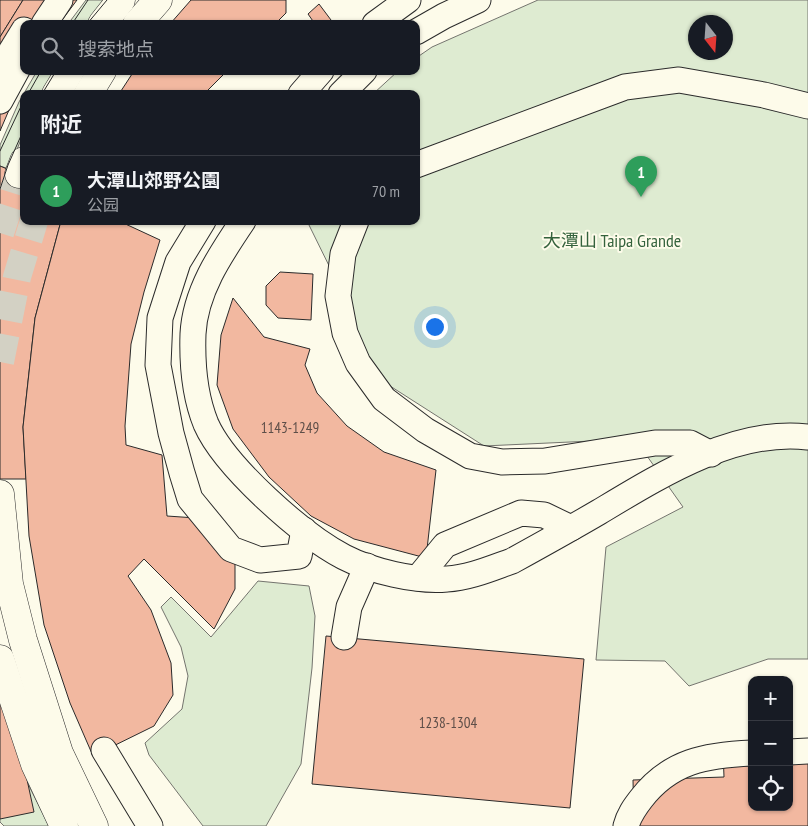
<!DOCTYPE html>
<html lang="zh">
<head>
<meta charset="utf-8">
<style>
	:root { --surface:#171b24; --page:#242831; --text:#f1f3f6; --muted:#9ea1a6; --line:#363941; --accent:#b45309 }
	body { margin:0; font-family:"PT Sans Narrow","Noto Sans SC",sans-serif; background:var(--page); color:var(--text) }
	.controls { position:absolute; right:15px; bottom:15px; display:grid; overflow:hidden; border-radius:10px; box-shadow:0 1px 4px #0004 }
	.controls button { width:45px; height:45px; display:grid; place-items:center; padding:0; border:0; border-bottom:1px solid var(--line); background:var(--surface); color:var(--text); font:25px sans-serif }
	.compass { position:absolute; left:688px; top:15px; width:45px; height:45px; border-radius:50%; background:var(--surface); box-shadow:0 1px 4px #0004; rotate:163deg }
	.you { position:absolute; left:434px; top:326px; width:18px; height:18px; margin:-12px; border:4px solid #fff; border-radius:50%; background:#1a73e8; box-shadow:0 0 0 8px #1a73e833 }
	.badge { display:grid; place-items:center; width:32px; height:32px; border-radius:50%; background:var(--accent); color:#fff; font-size:16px; font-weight:700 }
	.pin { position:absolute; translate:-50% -41px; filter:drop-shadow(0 1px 2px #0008) }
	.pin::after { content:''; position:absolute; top:26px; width:18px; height:15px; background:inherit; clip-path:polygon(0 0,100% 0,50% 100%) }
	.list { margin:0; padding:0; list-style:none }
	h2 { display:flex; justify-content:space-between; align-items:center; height:65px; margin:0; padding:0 20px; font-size:21px }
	h2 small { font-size:16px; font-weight:400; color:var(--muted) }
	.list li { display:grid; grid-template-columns:32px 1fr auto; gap:15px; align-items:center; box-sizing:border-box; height:70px; padding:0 20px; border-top:1px solid var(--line) }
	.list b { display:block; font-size:19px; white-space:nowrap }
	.list p { margin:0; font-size:16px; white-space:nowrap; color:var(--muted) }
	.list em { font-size:16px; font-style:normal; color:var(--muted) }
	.icon { flex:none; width:28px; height:28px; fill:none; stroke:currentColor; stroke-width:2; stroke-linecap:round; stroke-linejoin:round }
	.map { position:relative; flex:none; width:808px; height:826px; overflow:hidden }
	.search { position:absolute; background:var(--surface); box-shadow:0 1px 4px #0004; left:20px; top:20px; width:400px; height:55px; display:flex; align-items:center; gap:12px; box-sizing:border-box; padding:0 18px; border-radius:10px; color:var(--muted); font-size:19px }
	.panel { position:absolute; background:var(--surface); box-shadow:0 1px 4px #0004; left:20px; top:90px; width:400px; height:135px; border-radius:10px }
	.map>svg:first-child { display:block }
	.green { fill:#deebd1; stroke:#74746e; fill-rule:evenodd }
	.building { fill:#f2b8a0; stroke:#2b2b2b }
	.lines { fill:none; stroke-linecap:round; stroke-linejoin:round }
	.major-tunnel { stroke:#d3d1c4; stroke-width:28; stroke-dasharray:28 14; stroke-linecap:butt }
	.minor-casing { stroke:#2b2b2b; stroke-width:27 }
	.major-casing { stroke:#2b2b2b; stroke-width:29 }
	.minor { stroke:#fdfbea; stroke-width:25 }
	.major { stroke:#fdfbea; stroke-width:28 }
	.tram { stroke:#2b2b2b; stroke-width:1 }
	.labels { text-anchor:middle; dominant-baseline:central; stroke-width:4; stroke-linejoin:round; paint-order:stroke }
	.number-label { font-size:15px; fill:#5d4e48 }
	.park-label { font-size:18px; fill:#34623c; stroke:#fdfbea }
</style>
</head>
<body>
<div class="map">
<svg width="808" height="826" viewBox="0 0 808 826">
	<rect width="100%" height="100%" fill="#fdfbea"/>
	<g class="green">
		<path d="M 86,0 L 109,0 L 90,24 L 68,24 Z"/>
		<path d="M 538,0 L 808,0 L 808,659 L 768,659 L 689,686 L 665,661 L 596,660 L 606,547 L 683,507 L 635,439 L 484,446 L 365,370 L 341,290 L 307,221 L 416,221 L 416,94 L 373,94 L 398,71 L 416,71 L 416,58 L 432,47 ZM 696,22 L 726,22 L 726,52 L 696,52 Z"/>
		<path d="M 37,71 L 58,71 L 44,94 L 24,94 L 24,132 L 9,169 L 0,166 L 0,145 L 19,102 Z"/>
		<path d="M 258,581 L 309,586 L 315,616 L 312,668 L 301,764 L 266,826 L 203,826 L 149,755 L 145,743 L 182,709 L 188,676 L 181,647 L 161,607 L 171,597 L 211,637 Z"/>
		<path d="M 0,709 L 25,778 L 49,826 L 4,826 L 0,822 Z"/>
	</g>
	<g class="building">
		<path d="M 0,0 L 23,0 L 0,37 Z"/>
		<path d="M 23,0 L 77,0 L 59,24 L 24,24 L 12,103 L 0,131 L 0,37 Z"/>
		<path d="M 191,0 L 286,0 L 286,13 L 275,24 L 170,24 Z"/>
		<path d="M 319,4 L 334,24 L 315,24 L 308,14 Z"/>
		<path d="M 134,71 L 227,71 L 204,94 L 119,94 Z"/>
		<path d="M 0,166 L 24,176 L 24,221 L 61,221 L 35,318 L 23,427 L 26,479 L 0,479 Z"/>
		<path d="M 61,221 L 119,221 L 160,240 L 144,292 L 131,344 L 125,426 L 126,445 L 162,455 L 167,516 L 196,518 L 235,559 L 235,589 L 214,629 L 144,559 L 128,576 L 151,610 L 171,663 L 173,695 L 154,726 L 93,756 L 70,703 L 44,625 L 29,536 L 23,427 L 35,318 Z"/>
		<path d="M 280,272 L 313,274 L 311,320 L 278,318 L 266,305 L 266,286 Z"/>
		<path d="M 233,298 L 264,337 L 310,349 L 305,365 L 317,393 L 347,426 L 384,452 L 436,470 L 426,558 L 354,539 L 311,516 L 269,477 L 233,429 L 217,385 L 221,335 Z"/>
		<path d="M 326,636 L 584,659 L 570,808 L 312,784 Z"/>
		<path d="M 0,654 L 34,812 L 0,819 Z"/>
		<path d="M 808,747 L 808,826 L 634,826 L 633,780 L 724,777 L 723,751 L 752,750 L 752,807 L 789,807 L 789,748 Z"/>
	</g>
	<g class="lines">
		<g class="major-tunnel">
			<path d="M 0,233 L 19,174"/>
			<path d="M 0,362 L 17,277 L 34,221"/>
		</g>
		<defs>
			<g id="minor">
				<path d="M 44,24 L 60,0"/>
				<path d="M 375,24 L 408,0"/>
				<path d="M 416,32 L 444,16 L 478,0"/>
				<path d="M 0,69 L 24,30"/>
				<path d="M 301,94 L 321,71"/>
				<path d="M 341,94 L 364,71"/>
				<path d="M 0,101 L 24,57"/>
				<path d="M 416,165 L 625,87 L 679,80 L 764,95 L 808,106"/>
				<path d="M 203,221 L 178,262 L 160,318 L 158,365 L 171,433 L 182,473 L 190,499 L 231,549 L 260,560 L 299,556 L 304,530"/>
				<path d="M 243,221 C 220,255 195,292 193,334 C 192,363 195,397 206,424 C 225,467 302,535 344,557 C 371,571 416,582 447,579 C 469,578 492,568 512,561 C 541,545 570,529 599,512 C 659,476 735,428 808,437"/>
				<path d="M 356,221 L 343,254 L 338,296 L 345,333 L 358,363 L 384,399 L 425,430 L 470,456 L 502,462 L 545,461 L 655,443 L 690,443 L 711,454"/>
				<path d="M 418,578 L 445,545 L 521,513 L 544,515 L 571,528"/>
				<path d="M 344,637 L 349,607 L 367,566"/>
				<path d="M 104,750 L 150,826"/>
				<path d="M 789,752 L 808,751"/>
				<path d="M 626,826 C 629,815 634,808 641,799 C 670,761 706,755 752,753"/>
			</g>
			<g id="major">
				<path d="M 102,24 L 121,0"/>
				<path d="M 137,24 L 158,0"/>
				<path d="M 56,94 L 70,71"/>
				<path d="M 88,94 L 102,71"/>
				<path d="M 19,174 L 24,161"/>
				<path d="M 0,494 L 9,584 L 23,640 L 59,753 L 94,826"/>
				<path d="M 0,659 L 35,764 L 64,826"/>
			</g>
		</defs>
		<use href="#minor" class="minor-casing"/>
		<use href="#major" class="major-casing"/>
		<use href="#minor" class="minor"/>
		<use href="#major" class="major"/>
		<g class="tram">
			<path d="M 72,24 L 88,0"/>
			<path d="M 87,24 L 107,0"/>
			<path d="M 28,94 L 41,71"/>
			<path d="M 42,94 L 56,71"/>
			<path d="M 0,151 L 24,100"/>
			<path d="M 0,189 L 8,165 L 24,129"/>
		</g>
	</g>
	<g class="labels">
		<g class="number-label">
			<text x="290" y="427">1143-1249</text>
			<text x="448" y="722">1238-1304</text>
		</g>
		<g class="park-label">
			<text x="612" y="240">大潭山 Taipa Grande</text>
		</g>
	</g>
</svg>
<div class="controls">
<button>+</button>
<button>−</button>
<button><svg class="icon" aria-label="locate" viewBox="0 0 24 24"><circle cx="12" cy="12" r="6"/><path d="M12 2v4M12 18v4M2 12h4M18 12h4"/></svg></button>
</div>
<svg class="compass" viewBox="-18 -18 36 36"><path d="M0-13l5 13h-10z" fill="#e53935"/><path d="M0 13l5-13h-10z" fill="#9ea1a6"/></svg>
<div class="you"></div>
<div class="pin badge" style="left:641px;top:197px;background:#2e9e5b">1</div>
<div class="search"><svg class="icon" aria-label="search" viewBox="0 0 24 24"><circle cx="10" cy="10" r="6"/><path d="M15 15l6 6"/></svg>搜索地点</div>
<section class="panel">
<h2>附近<small></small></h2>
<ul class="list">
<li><span class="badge" style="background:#2e9e5b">1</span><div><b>大潭山郊野公園</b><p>公园</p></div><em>70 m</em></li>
</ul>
</section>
</div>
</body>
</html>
